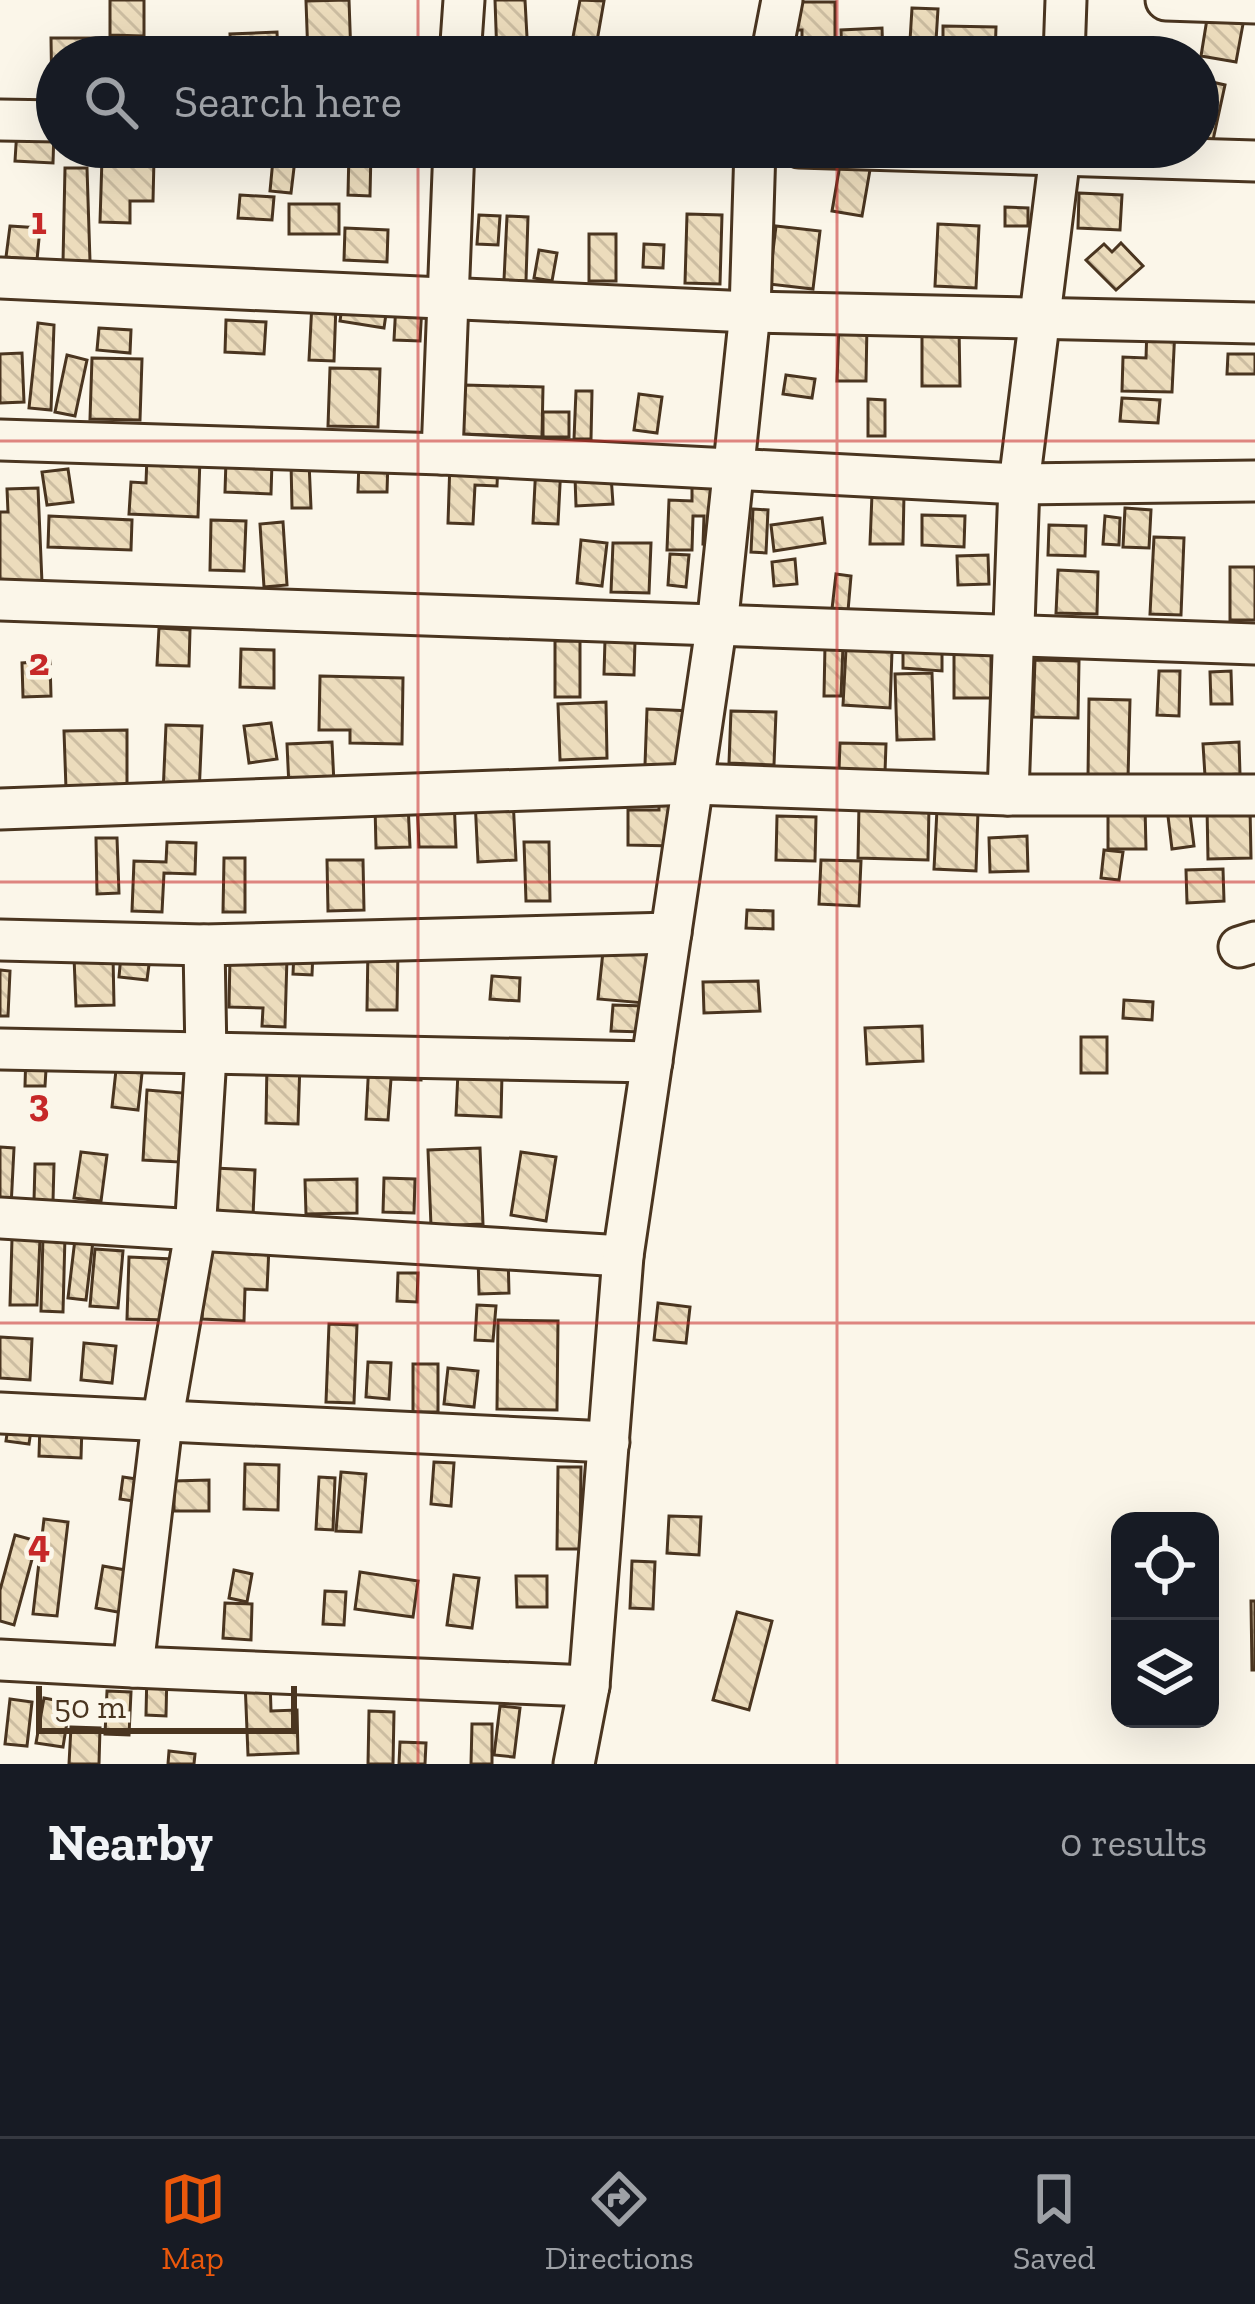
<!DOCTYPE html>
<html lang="en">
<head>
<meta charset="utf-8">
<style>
	:root { --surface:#171b24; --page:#242831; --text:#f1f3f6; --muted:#9ea1a6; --line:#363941; --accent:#ea580c }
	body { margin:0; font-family:"Zilla Slab",serif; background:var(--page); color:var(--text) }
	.controls { position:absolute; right:36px; bottom:36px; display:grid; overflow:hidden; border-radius:24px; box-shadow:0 12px 48px #0002 }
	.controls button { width:108px; height:108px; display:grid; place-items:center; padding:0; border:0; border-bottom:3px solid var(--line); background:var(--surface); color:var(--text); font:60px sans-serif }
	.scale { position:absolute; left:36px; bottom:30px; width:261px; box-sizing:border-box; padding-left:12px; border:6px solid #4a3520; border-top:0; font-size:33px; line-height:42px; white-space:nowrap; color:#4a3520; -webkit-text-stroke:9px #fbf6e9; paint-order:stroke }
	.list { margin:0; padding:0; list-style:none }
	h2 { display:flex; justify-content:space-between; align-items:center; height:156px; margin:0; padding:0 48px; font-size:51px }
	h2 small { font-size:39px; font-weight:400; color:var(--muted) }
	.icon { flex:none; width:66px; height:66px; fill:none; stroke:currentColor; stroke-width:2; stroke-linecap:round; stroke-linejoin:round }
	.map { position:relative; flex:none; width:1255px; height:1764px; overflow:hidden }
	.search { position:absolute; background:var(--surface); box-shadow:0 12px 48px #0002; left:36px; right:36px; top:36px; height:132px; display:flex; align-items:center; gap:30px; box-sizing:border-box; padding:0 42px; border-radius:66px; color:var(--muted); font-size:45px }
	.sheet { height:372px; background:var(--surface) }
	nav { display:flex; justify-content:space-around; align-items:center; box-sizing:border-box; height:168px; border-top:3px solid var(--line); background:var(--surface); font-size:33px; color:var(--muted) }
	nav a { display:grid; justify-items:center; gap:6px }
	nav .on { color:var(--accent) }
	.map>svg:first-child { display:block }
	.building { fill:url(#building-back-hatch); stroke:#4a3520; stroke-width:3 }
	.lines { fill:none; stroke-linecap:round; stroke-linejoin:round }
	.minor-casing { stroke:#4a3520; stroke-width:45 }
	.minor { stroke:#fbf6e9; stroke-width:39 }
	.grid { fill:none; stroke:#c62828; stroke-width:3; stroke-opacity:0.55 }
	.grid-label { font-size:39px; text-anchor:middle; font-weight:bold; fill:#c62828; stroke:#fbf6e9; stroke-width:9; stroke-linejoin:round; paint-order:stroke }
</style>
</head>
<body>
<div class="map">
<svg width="1255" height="1764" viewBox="0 0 1255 1764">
	<defs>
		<pattern id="building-back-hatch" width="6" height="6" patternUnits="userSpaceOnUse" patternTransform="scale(3)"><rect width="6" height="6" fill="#ecdcbc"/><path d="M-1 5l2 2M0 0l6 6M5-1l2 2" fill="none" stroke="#ccbda1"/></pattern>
	</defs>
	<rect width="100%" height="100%" fill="#fbf6e9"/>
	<g class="building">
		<path d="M 110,0 L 144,0 L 144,36 L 110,35 Z"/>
		<path d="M 349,0 L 351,57 L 308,57 L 306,1 Z"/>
		<path d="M 495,0 L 525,0 L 528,56 L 497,57 Z"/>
		<path d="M 580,0 L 604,1 L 597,41 L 573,37 Z"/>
		<path d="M 788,2 L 835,2 L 835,57 L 802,57 L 802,30 L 788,30 Z"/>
		<path d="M 912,8 L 938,9 L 935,57 L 909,57 Z"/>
		<path d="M 1207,19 L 1243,24 L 1236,62 L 1201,56 Z"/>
		<path d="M 943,26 L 996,27 L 995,57 L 943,57 Z"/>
		<path d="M 882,28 L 883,57 L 842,57 L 841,30 Z"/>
		<path d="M 277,32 L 278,57 L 231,57 L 230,34 Z"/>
		<path d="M 51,38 L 100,38 L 100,57 L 57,57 L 57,101 L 52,102 Z"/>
		<path d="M 1199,79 L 1225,85 L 1213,140 L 1198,137 Z"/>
		<path d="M 17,129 L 54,131 L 53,163 L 15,161 Z"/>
		<path d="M 274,149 L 296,151 L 291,193 L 270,191 Z"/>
		<path d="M 349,150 L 371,151 L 370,196 L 348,195 Z"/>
		<path d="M 102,158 L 154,159 L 153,201 L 130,201 L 130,223 L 100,222 Z"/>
		<path d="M 841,159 L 871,164 L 862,216 L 832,211 Z"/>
		<path d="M 65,168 L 87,168 L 90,261 L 63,262 Z"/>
		<path d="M 1079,193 L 1122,195 L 1120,230 L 1078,228 Z"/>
		<path d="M 240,195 L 274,197 L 272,220 L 238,218 Z"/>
		<rect x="289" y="204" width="50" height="30"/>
		<path d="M 1005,207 L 1028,208 L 1028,226 L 1005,226 Z"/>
		<path d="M 687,214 L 722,215 L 720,284 L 685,283 Z"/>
		<path d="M 479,215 L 500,216 L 498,245 L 477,244 Z"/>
		<path d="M 507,216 L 528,217 L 526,281 L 504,280 Z"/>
		<path d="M 938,224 L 979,226 L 976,288 L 935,286 Z"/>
		<path d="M 10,226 L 40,228 L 37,260 L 6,257 Z"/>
		<path d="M 776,226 L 820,231 L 813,289 L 769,284 Z"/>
		<path d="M 345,228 L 388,230 L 387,262 L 344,260 Z"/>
		<rect x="589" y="234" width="27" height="47"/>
		<path d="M 1121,243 L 1143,266 L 1116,290 L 1086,260 L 1104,244 L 1112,252 Z"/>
		<path d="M 644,244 L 664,245 L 663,268 L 643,267 Z"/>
		<path d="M 539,250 L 557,253 L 552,281 L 534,278 Z"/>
		<path d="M 343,300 L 387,307 L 384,328 L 340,321 Z"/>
		<path d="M 312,303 L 336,304 L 334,361 L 309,360 Z"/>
		<path d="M 396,303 L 422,305 L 420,341 L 394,340 Z"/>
		<path d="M 226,320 L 266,322 L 264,354 L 225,352 Z"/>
		<path d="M 839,322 L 867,323 L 866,381 L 837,381 Z"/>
		<path d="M 38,323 L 54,325 L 51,410 L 29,408 Z"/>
		<path d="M 922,327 L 959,327 L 960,386 L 922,386 Z"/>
		<path d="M 1147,327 L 1175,328 L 1172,392 L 1122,391 L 1123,357 L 1146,358 Z"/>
		<path d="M 99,328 L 131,330 L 130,353 L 97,350 Z"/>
		<path d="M 22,353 L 24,402 L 0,403 L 0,354 Z"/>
		<path d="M 1228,354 L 1255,354 L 1255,374 L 1227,374 Z"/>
		<path d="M 67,355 L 87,360 L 75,416 L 55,412 Z"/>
		<path d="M 92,358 L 142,359 L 140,420 L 90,419 Z"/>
		<path d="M 330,368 L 380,369 L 378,427 L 328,426 Z"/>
		<path d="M 786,375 L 815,379 L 812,398 L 783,394 Z"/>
		<path d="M 464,385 L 543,387 L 542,437 L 463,434 Z"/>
		<path d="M 576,391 L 592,391 L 591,439 L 574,439 Z"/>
		<path d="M 639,394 L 662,397 L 657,433 L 634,430 Z"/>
		<path d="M 1122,398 L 1160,400 L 1158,423 L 1120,421 Z"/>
		<path d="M 868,399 L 885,400 L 885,436 L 868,436 Z"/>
		<rect x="543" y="412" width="26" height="25"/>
		<path d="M 147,456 L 200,458 L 198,517 L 129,514 L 131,482 L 146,483 Z"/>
		<path d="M 359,459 L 388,460 L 387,492 L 358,492 Z"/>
		<path d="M 226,460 L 272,462 L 271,494 L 225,492 Z"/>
		<path d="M 450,461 L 498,463 L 497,486 L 475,485 L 473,524 L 448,523 Z"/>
		<path d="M 291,462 L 309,462 L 311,508 L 292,508 Z"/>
		<path d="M 536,464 L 561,465 L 558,524 L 533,523 Z"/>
		<path d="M 68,469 L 73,502 L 47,505 L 42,472 Z"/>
		<path d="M 611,475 L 613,504 L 576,506 L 575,477 Z"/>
		<path d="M 692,479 L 724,481 L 722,545 L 703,544 L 704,516 L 693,516 L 692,550 L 667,550 L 669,500 L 692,501 Z"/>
		<path d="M 38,488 L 42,583 L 0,585 L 0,512 L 8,512 L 7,489 Z"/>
		<path d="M 872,494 L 904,494 L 903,544 L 870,544 Z"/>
		<path d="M 1125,508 L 1151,510 L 1149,548 L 1123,547 Z"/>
		<path d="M 753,509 L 768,510 L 766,553 L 751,552 Z"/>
		<path d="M 922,515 L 965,516 L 964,547 L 922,545 Z"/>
		<path d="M 49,516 L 132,520 L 131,550 L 48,547 Z"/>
		<path d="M 1105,516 L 1120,518 L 1119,545 L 1103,544 Z"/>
		<path d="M 822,518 L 825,543 L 774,551 L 771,525 Z"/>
		<path d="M 211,520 L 246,521 L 244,571 L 210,570 Z"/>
		<path d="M 283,522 L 287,585 L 264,587 L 260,524 Z"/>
		<path d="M 1049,525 L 1086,526 L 1085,556 L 1048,555 Z"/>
		<path d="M 1154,537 L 1184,538 L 1181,615 L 1150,614 Z"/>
		<path d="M 581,540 L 607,543 L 602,586 L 577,583 Z"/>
		<path d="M 613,543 L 651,543 L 649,593 L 611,592 Z"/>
		<path d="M 670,554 L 689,555 L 686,587 L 668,585 Z"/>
		<path d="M 988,555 L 989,584 L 958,585 L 957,556 Z"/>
		<path d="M 795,559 L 797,584 L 774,586 L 772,562 Z"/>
		<rect x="1230" y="567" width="25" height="53"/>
		<path d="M 1058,570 L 1098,572 L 1097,614 L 1056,613 Z"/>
		<path d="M 836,574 L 851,576 L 848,611 L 832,609 Z"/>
		<path d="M 159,628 L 190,630 L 189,666 L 157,665 Z"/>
		<path d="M 605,640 L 635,641 L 634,675 L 604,674 Z"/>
		<rect x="555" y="641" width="25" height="56"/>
		<path d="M 825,645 L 843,646 L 841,696 L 824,696 Z"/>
		<path d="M 903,646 L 942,647 L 942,671 L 903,668 Z"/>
		<path d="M 241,649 L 274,650 L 274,688 L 240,687 Z"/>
		<path d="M 846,649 L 892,651 L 890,708 L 843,705 Z"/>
		<rect x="954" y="652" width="37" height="46"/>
		<path d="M 1035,660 L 1079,661 L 1078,718 L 1033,717 Z"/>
		<path d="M 50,661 L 51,696 L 23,697 L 22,663 Z"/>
		<path d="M 1159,671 L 1180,671 L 1179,716 L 1157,715 Z"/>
		<path d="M 1231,671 L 1232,704 L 1211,704 L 1210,672 Z"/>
		<path d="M 932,673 L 934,739 L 897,740 L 895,674 Z"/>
		<path d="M 320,676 L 403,678 L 402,744 L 350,743 L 350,730 L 319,730 Z"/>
		<path d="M 1089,699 L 1130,700 L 1128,778 L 1088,777 Z"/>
		<path d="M 606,702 L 607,758 L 560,760 L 558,704 Z"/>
		<path d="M 647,709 L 692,711 L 690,766 L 645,765 Z"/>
		<path d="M 731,711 L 776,712 L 774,765 L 729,763 Z"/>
		<path d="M 271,723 L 277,759 L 249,763 L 244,726 Z"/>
		<path d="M 166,725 L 202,726 L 199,795 L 163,794 Z"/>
		<path d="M 127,730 L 127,788 L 66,789 L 64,731 Z"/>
		<path d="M 332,742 L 334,784 L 289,787 L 287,744 Z"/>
		<path d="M 1239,742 L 1240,774 L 1205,776 L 1203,744 Z"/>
		<path d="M 840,743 L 886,744 L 885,772 L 839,770 Z"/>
		<path d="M 659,791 L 676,791 L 675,846 L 628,845 L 628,810 L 659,810 Z"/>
		<path d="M 454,798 L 456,847 L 419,847 L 417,799 Z"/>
		<path d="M 513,798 L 516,860 L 478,862 L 475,799 Z"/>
		<path d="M 408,804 L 410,847 L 376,848 L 375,805 Z"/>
		<path d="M 859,804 L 929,806 L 928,860 L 858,858 Z"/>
		<path d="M 1108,806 L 1145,806 L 1146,849 L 1108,849 Z"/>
		<path d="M 1189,806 L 1194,846 L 1172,849 L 1167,808 Z"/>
		<path d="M 1250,806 L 1251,858 L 1208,859 L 1207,807 Z"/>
		<path d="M 937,809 L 978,811 L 976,871 L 934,869 Z"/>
		<path d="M 777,816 L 816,817 L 815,861 L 776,860 Z"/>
		<path d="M 1027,836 L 1028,871 L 990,872 L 989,838 Z"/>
		<path d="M 96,838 L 117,838 L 119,893 L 97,894 Z"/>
		<path d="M 167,842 L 196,843 L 195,874 L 164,873 L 162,912 L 132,911 L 134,861 L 166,862 Z"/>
		<path d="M 524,842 L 549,842 L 550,901 L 526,901 Z"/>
		<path d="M 1104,850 L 1123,852 L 1119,880 L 1101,878 Z"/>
		<path d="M 224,858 L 245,858 L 245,912 L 223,912 Z"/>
		<path d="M 327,860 L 363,860 L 364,910 L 328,911 Z"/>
		<path d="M 821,860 L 861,861 L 859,906 L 819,904 Z"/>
		<path d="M 1223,869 L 1224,901 L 1187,903 L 1186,870 Z"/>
		<path d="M 747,910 L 773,911 L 773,929 L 746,928 Z"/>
		<path d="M 604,942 L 650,947 L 644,1003 L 598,999 Z"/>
		<path d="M 368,946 L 398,947 L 397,1010 L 367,1010 Z"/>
		<path d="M 294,951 L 313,952 L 312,975 L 293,974 Z"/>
		<path d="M 121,954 L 150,957 L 147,980 L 119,977 Z"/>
		<path d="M 230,955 L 287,957 L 285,1027 L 262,1026 L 263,1008 L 229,1007 Z"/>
		<path d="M 113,956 L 114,1005 L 76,1006 L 74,957 Z"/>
		<path d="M 0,970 L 10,971 L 8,1016 L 0,1016 Z"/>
		<path d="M 492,976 L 520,978 L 519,1001 L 490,999 Z"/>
		<path d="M 758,981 L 760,1011 L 704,1013 L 703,982 Z"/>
		<path d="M 1124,1000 L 1153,1002 L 1152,1020 L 1123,1018 Z"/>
		<path d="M 613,1005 L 644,1006 L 643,1032 L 611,1031 Z"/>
		<path d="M 922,1026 L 923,1061 L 867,1064 L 865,1028 Z"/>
		<rect x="1081" y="1037" width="26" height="36"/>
		<path d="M 26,1051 L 47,1053 L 45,1086 L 25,1086 Z"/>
		<path d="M 117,1061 L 143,1064 L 138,1110 L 112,1107 Z"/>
		<path d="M 369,1061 L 421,1064 L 421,1080 L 391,1079 L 388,1120 L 366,1119 Z"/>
		<path d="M 267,1062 L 300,1062 L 298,1124 L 266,1123 Z"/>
		<path d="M 458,1072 L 502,1074 L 501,1117 L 456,1115 Z"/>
		<path d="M 147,1090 L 183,1093 L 179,1162 L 143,1160 Z"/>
		<path d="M 0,1147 L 14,1148 L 11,1207 L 0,1206 Z"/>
		<path d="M 480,1148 L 483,1224 L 431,1226 L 428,1150 Z"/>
		<path d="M 81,1152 L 107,1155 L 101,1201 L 74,1198 Z"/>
		<path d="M 521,1152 L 556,1157 L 546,1221 L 511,1215 Z"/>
		<path d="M 35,1164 L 54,1164 L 53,1201 L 34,1201 Z"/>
		<path d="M 214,1168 L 255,1170 L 253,1216 L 213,1215 Z"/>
		<path d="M 384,1178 L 415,1179 L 414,1213 L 383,1212 Z"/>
		<path d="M 357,1179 L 357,1213 L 306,1214 L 305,1180 Z"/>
		<path d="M 43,1236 L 65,1236 L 63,1312 L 41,1311 Z"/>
		<path d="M 12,1239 L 40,1239 L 37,1305 L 10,1305 Z"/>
		<path d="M 75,1239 L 93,1241 L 86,1300 L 68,1298 Z"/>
		<path d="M 206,1243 L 269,1247 L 267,1290 L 245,1289 L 244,1321 L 202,1319 Z"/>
		<path d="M 95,1249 L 123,1251 L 118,1308 L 90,1306 Z"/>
		<path d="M 508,1254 L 509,1293 L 479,1294 L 478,1255 Z"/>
		<path d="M 129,1257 L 172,1259 L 169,1320 L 127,1319 Z"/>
		<path d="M 398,1273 L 418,1273 L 417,1302 L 397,1301 Z"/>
		<path d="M 658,1303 L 690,1307 L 686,1343 L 654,1340 Z"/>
		<path d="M 477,1305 L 496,1306 L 493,1341 L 475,1340 Z"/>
		<path d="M 498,1320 L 558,1321 L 557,1410 L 497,1409 Z"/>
		<path d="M 329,1324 L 357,1325 L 354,1403 L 326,1402 Z"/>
		<path d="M 0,1337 L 32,1339 L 30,1380 L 0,1378 Z"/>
		<path d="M 84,1343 L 116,1346 L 112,1383 L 81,1380 Z"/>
		<path d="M 368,1362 L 391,1363 L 389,1399 L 366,1397 Z"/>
		<rect x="413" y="1364" width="25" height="48"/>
		<path d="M 448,1368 L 478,1371 L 474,1407 L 444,1404 Z"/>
		<path d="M 9,1420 L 32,1423 L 29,1444 L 6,1441 Z"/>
		<path d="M 40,1423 L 82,1425 L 81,1458 L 39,1456 Z"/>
		<path d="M 434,1462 L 454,1463 L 451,1506 L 431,1504 Z"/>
		<path d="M 245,1464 L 279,1465 L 278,1510 L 244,1509 Z"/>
		<path d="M 558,1467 L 581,1467 L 580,1549 L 557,1549 Z"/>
		<path d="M 341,1472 L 366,1474 L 361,1532 L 336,1531 Z"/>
		<path d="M 123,1477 L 150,1481 L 147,1503 L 120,1499 Z"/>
		<path d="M 319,1477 L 335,1478 L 333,1530 L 316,1529 Z"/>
		<path d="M 209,1480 L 209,1511 L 174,1511 L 174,1481 Z"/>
		<path d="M 669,1516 L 701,1517 L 699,1555 L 667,1553 Z"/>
		<path d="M 44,1519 L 68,1522 L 57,1616 L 33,1614 Z"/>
		<path d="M 15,1535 L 37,1541 L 14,1625 L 0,1621 L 0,1590 Z"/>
		<path d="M 632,1561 L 655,1562 L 653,1609 L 630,1608 Z"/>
		<path d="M 103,1566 L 131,1571 L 123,1613 L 96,1608 Z"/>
		<path d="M 234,1570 L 252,1574 L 247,1602 L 229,1598 Z"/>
		<path d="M 360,1572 L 418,1581 L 413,1617 L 355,1609 Z"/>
		<path d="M 454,1575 L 479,1578 L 472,1628 L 447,1625 Z"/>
		<path d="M 516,1576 L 547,1576 L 547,1607 L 517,1607 Z"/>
		<path d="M 325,1591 L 346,1592 L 344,1625 L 323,1624 Z"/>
		<path d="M 1251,1601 L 1255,1601 L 1255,1670 L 1252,1670 Z"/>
		<path d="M 225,1603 L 252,1604 L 251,1640 L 223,1638 Z"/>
		<path d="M 737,1612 L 772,1621 L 749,1710 L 713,1700 Z"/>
		<path d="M 147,1670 L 167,1671 L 166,1716 L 146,1715 Z"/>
		<path d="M 270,1680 L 271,1711 L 297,1710 L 298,1753 L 248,1755 L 245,1681 Z"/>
		<path d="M 107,1691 L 131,1692 L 129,1735 L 105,1734 Z"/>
		<path d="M 44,1698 L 70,1703 L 63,1747 L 36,1743 Z"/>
		<path d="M 10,1699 L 32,1702 L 27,1746 L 5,1744 Z"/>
		<path d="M 500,1706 L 520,1708 L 514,1757 L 494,1755 Z"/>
		<path d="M 369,1711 L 394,1712 L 393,1764 L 368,1764 Z"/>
		<path d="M 472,1724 L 492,1724 L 492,1764 L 471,1764 Z"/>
		<path d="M 71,1727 L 100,1728 L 99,1764 L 69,1764 Z"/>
		<path d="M 400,1742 L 426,1743 L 425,1764 L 399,1764 Z"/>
		<path d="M 169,1751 L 195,1754 L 194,1764 L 168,1764 Z"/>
	</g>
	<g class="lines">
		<defs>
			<g id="minor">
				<path d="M 1166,0 L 1255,3"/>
				<path d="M 460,57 L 464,0"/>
				<path d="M 771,57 L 782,0"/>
				<path d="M 1064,57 L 1066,0"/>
				<path d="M 0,120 L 57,121"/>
				<path d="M 799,147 L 1255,161"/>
				<path d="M 0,278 L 750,312 L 1255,323"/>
				<path d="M 0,440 L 442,454 L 1019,484 L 1255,481"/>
				<path d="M 442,454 L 454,147"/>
				<path d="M 0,600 L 1255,644"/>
				<path d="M 1008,795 L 1019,484 L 1061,147"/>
				<path d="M 0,809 L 693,784 L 1008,795 L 1255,795"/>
				<path d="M 0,940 L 204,945 L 671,933"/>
				<path d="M 204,945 L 206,1056 L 195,1233 L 162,1423 L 133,1667 L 589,1686"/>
				<path d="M 1239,947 L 1255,942"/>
				<path d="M 0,1049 L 652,1062"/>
				<path d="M 0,1218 L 623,1256"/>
				<path d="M 0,1413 L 609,1442"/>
				<path d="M 0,1660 L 133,1667"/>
				<path d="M 574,1764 L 589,1686 L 623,1256 L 719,608 L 750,312 L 755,147"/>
			</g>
		</defs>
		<use href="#minor" class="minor-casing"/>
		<use href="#minor" class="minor"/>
	</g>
	<path class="grid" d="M 418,0 L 418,57M 837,0 L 837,57M 418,147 L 418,1764M 837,147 L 837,1764M 0,441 L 1255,441M 0,882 L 1255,882M 0,1323 L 1255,1323"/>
	<g class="grid-label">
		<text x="39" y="234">1</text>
		<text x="39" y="675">2</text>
		<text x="39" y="1116">3</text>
		<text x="39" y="1557">4</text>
	</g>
</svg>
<div class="controls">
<button><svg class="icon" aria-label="locate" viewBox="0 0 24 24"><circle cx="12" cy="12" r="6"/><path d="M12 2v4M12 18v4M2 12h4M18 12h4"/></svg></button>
<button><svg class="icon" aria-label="layers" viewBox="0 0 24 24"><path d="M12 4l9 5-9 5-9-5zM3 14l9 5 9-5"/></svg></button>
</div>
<div class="scale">50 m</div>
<div class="search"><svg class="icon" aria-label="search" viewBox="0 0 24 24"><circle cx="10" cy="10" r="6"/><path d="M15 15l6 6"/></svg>Search here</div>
</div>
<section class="sheet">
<h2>Nearby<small>0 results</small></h2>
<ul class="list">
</ul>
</section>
<nav>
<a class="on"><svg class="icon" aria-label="map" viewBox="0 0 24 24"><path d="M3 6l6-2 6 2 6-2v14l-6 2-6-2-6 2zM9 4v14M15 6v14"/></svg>Map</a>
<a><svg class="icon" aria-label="directions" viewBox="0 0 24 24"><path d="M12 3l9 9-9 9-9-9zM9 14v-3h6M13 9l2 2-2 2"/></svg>Directions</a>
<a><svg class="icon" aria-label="saved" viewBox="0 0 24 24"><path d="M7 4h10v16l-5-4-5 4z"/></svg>Saved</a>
</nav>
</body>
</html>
